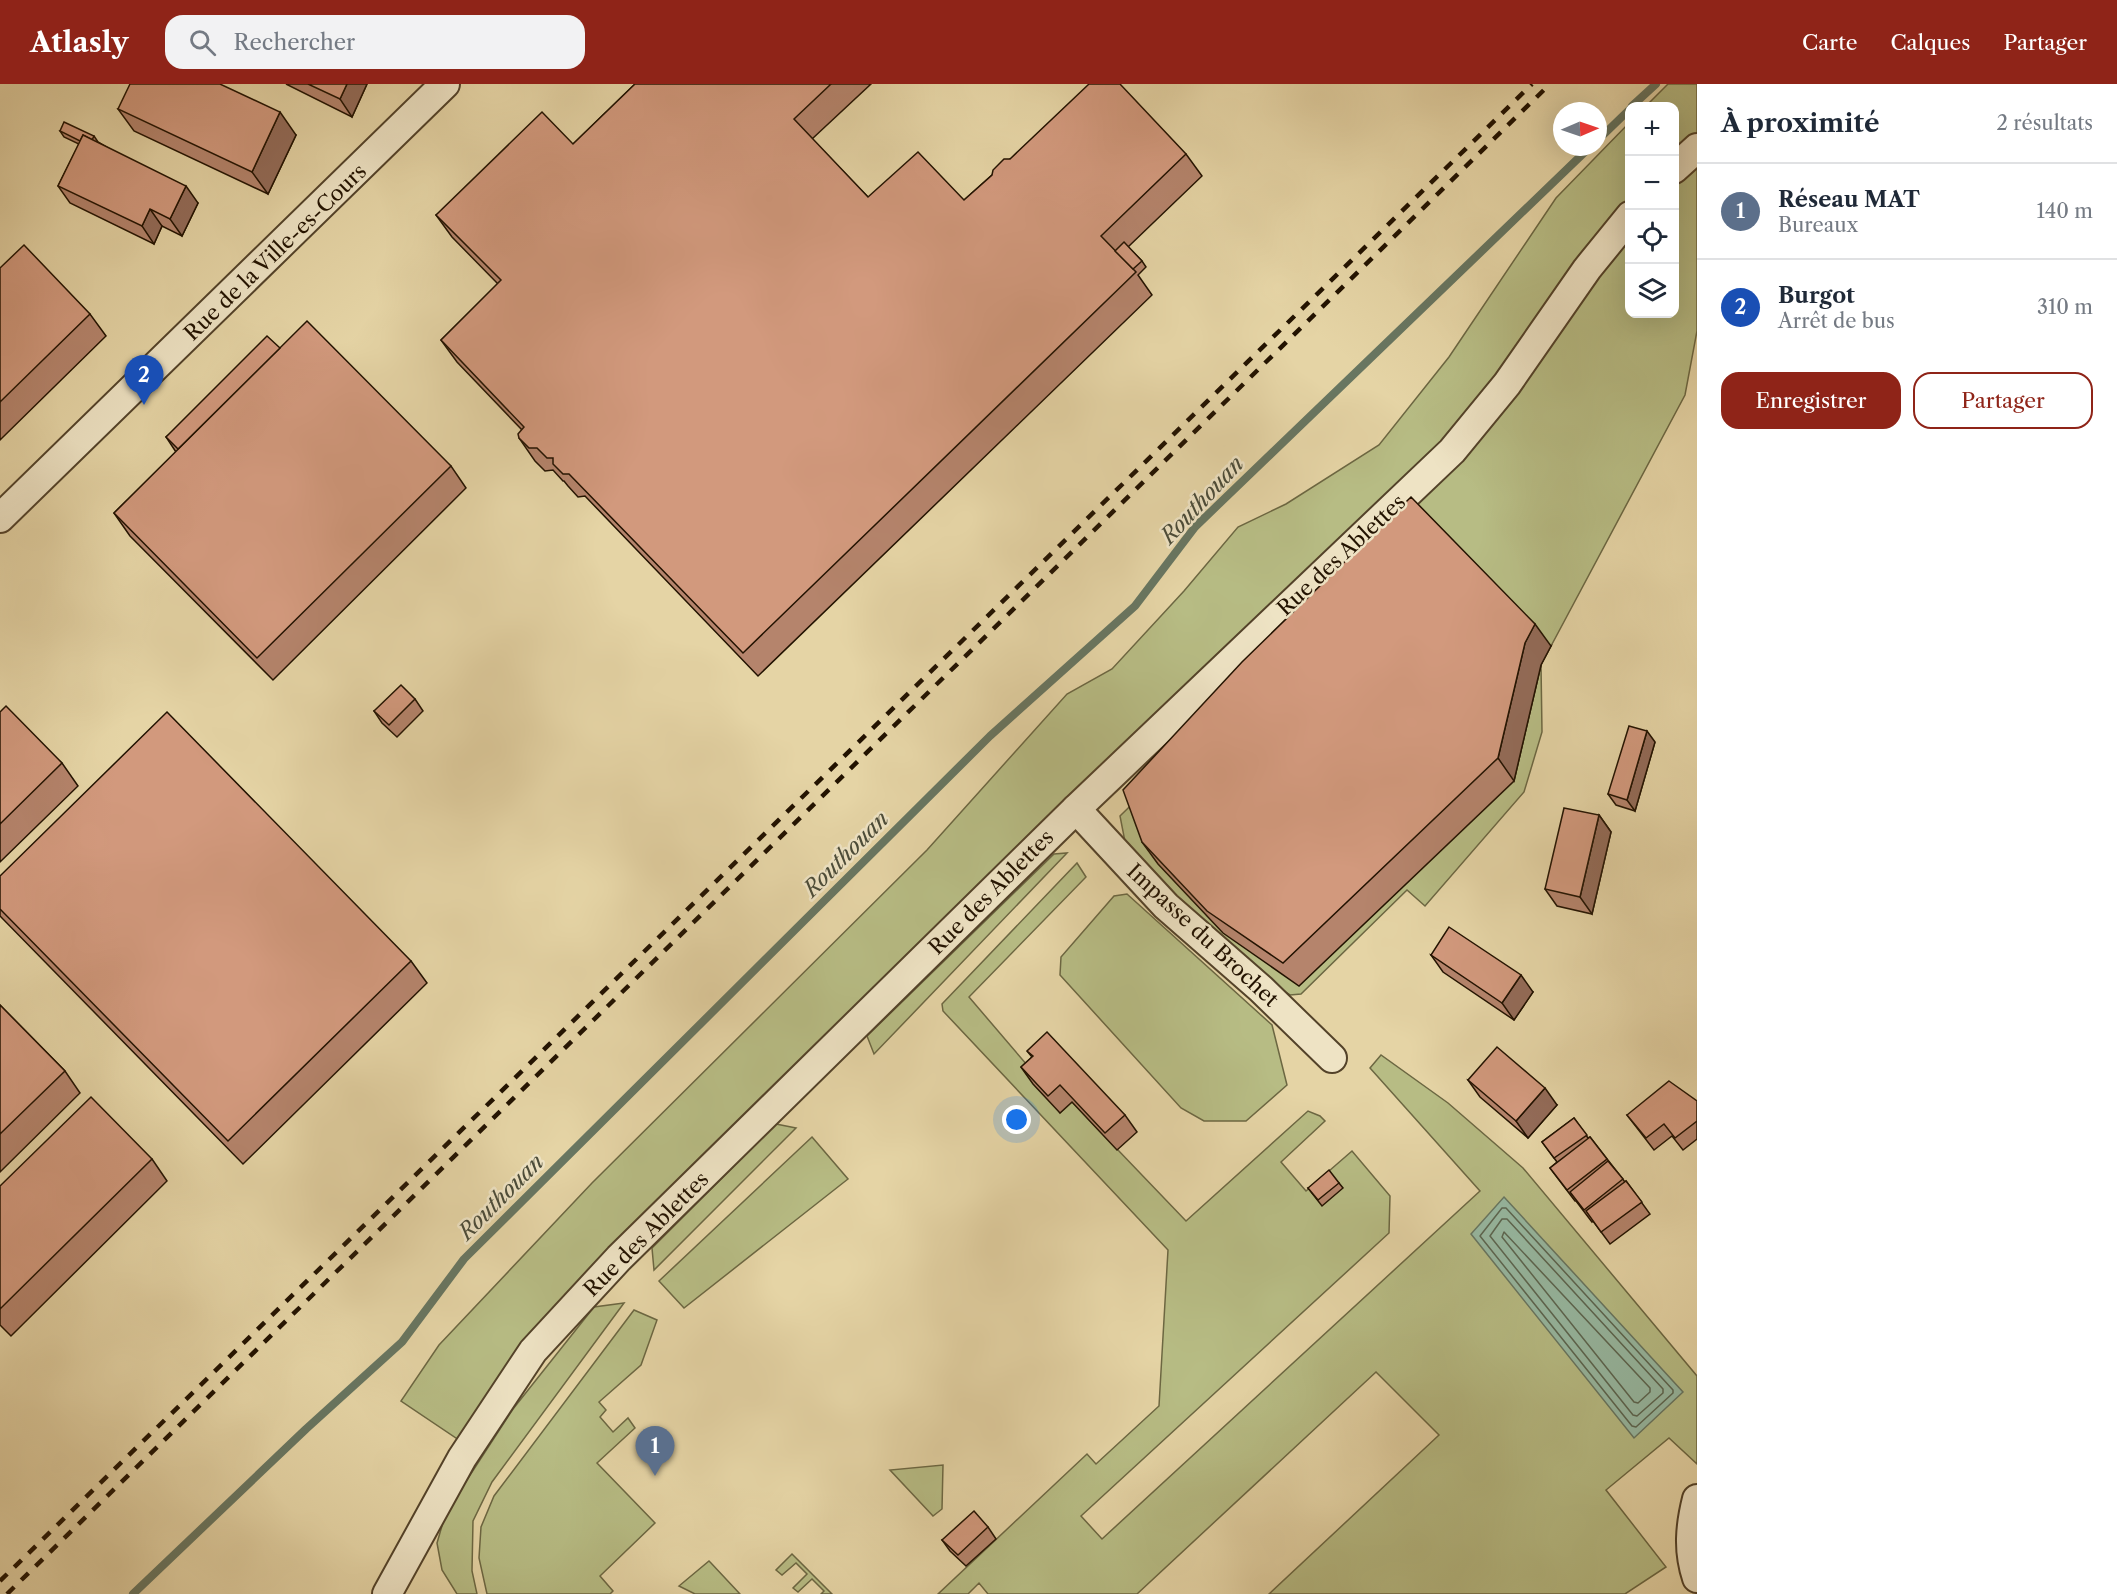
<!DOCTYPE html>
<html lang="fr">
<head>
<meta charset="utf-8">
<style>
	:root { --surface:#fff; --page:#f2f2f3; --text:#1f2937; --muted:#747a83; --line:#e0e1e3; --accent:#8f2418 }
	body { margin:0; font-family:"Libre Caslon Text",serif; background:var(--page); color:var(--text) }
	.controls { position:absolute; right:18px; top:18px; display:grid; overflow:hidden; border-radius:12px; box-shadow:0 6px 24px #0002 }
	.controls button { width:54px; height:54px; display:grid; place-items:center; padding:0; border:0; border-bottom:2px solid var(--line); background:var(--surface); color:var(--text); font:30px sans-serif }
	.compass { position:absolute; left:1553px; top:18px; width:54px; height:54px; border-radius:50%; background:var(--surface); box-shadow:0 6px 24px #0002; rotate:88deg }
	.you { position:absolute; left:1017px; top:1036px; width:21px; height:21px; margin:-15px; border:4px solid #fff; border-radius:50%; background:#1a73e8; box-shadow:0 0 0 9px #1a73e833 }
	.badge { display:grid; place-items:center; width:39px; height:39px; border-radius:50%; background:var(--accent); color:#fff; font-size:20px; font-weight:700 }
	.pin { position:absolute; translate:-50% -50px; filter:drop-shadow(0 2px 3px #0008) }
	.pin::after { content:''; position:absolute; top:32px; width:21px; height:18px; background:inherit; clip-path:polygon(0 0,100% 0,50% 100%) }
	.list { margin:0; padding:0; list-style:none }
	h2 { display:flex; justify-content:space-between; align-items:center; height:78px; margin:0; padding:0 24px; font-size:26px }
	h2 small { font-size:20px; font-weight:400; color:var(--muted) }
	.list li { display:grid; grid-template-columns:39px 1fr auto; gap:18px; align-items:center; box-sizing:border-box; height:96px; padding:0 24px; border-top:2px solid var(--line) }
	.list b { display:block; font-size:22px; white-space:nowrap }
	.list p { margin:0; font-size:20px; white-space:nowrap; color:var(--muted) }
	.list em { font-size:20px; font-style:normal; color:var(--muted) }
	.actions { display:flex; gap:12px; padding:18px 24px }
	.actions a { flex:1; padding:14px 0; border:2px solid var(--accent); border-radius:18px; text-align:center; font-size:21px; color:var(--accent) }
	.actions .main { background:var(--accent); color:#fff }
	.icon { flex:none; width:33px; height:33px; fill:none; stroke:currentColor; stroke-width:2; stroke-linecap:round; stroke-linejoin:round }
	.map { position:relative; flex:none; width:1697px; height:1510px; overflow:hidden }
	header { display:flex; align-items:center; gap:36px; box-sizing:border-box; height:84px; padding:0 30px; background:var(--accent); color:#fff }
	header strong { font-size:28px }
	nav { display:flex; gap:33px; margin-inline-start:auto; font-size:21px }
	.search { width:420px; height:54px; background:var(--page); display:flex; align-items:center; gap:15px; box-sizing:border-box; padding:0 21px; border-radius:18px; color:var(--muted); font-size:22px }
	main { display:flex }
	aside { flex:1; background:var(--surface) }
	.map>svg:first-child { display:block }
	.green { fill:#b7bc84; stroke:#6c6742; stroke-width:1.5 }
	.water { fill:#97b9a2; stroke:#687661; stroke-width:1.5 }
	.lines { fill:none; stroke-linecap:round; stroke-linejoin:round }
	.shore { stroke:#5c6651; stroke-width:1.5 }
	.stream { stroke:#687661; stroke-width:8 }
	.minor-casing { stroke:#534229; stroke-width:32 }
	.minor { stroke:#eee3c4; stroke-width:28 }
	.rail { stroke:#221200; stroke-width:4.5; stroke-dasharray:10 10; stroke-linecap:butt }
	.wall { fill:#b5846c; stroke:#221200; stroke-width:1.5 }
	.shaded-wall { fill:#936b58; stroke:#221200; stroke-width:1.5 }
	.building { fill:#d2997d; stroke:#221200; stroke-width:1.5 }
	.labels { text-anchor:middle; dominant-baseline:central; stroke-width:5; stroke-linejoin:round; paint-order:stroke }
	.street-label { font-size:21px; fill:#221200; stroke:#eee3c4 }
	.water-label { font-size:22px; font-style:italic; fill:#4b4c39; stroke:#eee3c4 }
</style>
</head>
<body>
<header>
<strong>Atlasly</strong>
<div class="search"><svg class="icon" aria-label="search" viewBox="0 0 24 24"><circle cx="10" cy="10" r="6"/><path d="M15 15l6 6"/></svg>Rechercher</div>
<nav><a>Carte</a><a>Calques</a><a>Partager</a></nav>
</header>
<main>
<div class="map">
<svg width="1697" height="1510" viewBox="0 0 1697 1510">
	<rect width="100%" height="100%" fill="#e5d4a5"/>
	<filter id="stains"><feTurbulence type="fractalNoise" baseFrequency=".00333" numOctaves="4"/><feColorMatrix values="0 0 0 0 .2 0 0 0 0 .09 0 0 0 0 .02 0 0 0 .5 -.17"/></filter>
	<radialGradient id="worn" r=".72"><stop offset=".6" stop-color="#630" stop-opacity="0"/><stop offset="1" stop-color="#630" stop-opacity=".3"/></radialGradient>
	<g class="green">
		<path d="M 1668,0 L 1697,0 L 1697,247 L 1685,311 L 1551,562 L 1400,402 L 459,1356 L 401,1317 L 439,1261 L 592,1099 L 927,766 L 1067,610 L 1112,585 L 1184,507 L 1238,443 L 1286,420 L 1379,361 L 1449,273 L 1556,114 L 1629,39 L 1630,230 L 1674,230 L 1674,22 L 1646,22 Z"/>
		<path d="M 1541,581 L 1542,648 L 1524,708 L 1425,822 L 1407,806 L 1301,910 L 1290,911 L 1233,874 L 1127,768 L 1120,732 L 1160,693 L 1489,674 Z"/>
		<path d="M 1067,769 L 874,970 L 867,952 L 1054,770 Z"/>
		<path d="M 1077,779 L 1086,793 L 969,913 L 1039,995 L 1060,1029 L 1072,1018 L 1186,1137 L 1308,1027 L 1320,1032 L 1325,1037 L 1281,1078 L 1306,1107 L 1352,1067 L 1390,1112 L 1389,1149 L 1081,1432 L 1102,1455 L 1480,1107 L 1370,984 L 1381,971 L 1448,1019 L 1523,1084 L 1697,1292 L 1697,1380 L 1669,1354 L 1606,1406 L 1666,1483 L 1625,1510 L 1269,1510 L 1439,1351 L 1376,1288 L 1137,1510 L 988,1510 L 979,1499 L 968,1510 L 938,1510 L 1087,1370 L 1096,1380 L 1159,1322 L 1168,1166 L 943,927 L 942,920 Z"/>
		<path d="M 1127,810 L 1272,941 L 1287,1001 L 1246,1037 L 1204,1037 L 1181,1024 L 1060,891 L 1061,873 L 1114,812 Z"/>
		<path d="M 776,1040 L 796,1044 L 654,1186 L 652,1164 Z"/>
		<path d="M 812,1053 L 848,1095 L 684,1224 L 659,1197 Z"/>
		<path d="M 624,1219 L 492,1398 L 473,1437 L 472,1487 L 477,1510 L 457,1510 L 442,1486 L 437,1459 L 446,1428 L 513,1325 L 594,1223 Z"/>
		<path d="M 634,1226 L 657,1236 L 641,1281 L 599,1318 L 606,1326 L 600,1333 L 613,1348 L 628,1334 L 635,1344 L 597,1379 L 655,1439 L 600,1492 L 613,1507 L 610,1510 L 487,1510 L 479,1474 L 481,1443 L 494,1412 Z"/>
		<path d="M 943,1381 L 942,1425 L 933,1432 L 890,1386 Z"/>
		<path d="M 792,1470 L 832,1510 L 821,1510 L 824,1507 L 812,1495 L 798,1508 L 793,1504 L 807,1490 L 796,1479 L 782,1491 L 776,1486 Z"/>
		<path d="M 709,1477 L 711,1479 L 740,1510 L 695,1510 L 679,1502 Z"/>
	</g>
	<path class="water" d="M 1504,1113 L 1683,1308 L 1634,1354 L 1471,1150 Z"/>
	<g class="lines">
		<g class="shore">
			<path d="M 1502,1124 L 1506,1124 L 1673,1306 L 1673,1309 L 1636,1343 L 1632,1342 L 1480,1152 Z"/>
			<path d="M 1502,1135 L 1507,1135 L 1663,1305 L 1663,1309 L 1637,1332 L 1633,1331 L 1490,1152 Z"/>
			<path d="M 1504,1148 L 1650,1304 L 1650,1308 L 1638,1319 L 1634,1318 L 1502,1153 Z"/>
		</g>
		<g class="stream">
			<path d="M 1632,22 L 1656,0"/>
			<path d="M 1598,56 L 1630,25"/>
			<path d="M 133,1510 L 306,1345 L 402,1258 L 464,1175 L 990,652 L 1135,522 L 1195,443 L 1590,63"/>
		</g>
		<defs>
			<g id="minor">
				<path d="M 1674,85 L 1697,64"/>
				<path d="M 0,434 L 445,0"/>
				<path d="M 1076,725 L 1166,822 L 1261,905 L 1332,974"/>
				<path d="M 1697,1415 C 1690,1443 1688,1467 1697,1494"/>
				<path d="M 387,1510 L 462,1374 L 533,1267 L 619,1174 L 1076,725 L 1452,367 L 1507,300 L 1587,185 L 1630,132"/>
			</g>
		</defs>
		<use href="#minor" class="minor-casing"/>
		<use href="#minor" class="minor"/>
		<g class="rail">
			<path d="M 0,1497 L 1532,0"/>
			<path d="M 7,1510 L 1550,0"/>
		</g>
	</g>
	<g class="wall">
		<path d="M 286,0 L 367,0 L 352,33 Z"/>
		<path d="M 635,0 L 871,0 L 812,55 L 868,113 L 964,116 L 1010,75 L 1186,70 L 1202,92 L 1128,163 L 1142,177 L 1146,183 L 1138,191 L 1152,211 L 758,592 L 585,412 L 578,413 L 568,402 L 564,397 L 563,397 L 553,386 L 545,387 L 535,377 L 519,354 L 522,346 L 457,278 L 441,256 L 498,200 L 452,153 L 436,131 L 573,60 Z"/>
		<path d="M 118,25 L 296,51 L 268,110 L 134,47 Z"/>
		<path d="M 60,47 L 94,52 L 98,58 L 198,119 L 182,152 L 162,142 L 154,160 L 70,119 L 58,102 L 79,60 L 64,53 Z"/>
		<path d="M 0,184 L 90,230 L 106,252 L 0,356 Z"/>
		<path d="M 280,264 L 451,382 L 466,404 L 273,596 L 130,452 L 114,429 L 176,368 L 166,353 Z"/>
		<path d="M 1551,562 L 1541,581 L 1514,697 L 1299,902 L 1223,849 L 1158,780 L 1142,758 Z"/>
		<path d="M 415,615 L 423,627 L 397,653 L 382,639 L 374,627 Z"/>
		<path d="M 0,628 L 62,679 L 78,702 L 0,778 Z"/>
		<path d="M 1655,658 L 1635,727 L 1616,721 L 1608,710 Z"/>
		<path d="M 1599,731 L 1611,748 L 1592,830 L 1557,822 L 1545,805 Z"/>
		<path d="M 0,792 L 411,877 L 427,899 L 243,1080 L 0,832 Z"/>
		<path d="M 1431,871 L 1533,908 L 1514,936 L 1443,888 Z"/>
		<path d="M 0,921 L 65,987 L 80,1009 L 0,1088 Z"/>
		<path d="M 1027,967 L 1125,1031 L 1137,1048 L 1117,1066 L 1072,1018 L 1060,1029 L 1033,1000 L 1021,983 L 1032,973 Z"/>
		<path d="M 1468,996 L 1557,1021 L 1528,1054 L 1480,1013 Z"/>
		<path d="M 1697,1017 L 1697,1055 L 1683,1066 L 1672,1052 L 1654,1066 L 1627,1031 Z"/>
		<path d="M 1574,1034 L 1588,1054 L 1590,1053 L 1625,1098 L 1626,1097 L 1650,1130 L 1610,1160 L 1593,1137 L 1592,1138 L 1576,1117 L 1575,1117 L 1550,1084 L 1557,1078 L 1542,1058 Z"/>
		<path d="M 152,1075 L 167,1097 L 11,1252 L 0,1241 L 0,1102 Z"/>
		<path d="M 1339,1099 L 1343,1104 L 1322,1122 L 1308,1104 Z"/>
		<path d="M 988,1443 L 996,1455 L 966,1482 L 950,1467 L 942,1456 Z"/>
	</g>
	<g class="shaded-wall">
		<path d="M 347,0 L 367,0 L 352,33 L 340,15 Z"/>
		<path d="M 280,28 L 296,51 L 268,110 L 252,88 Z"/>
		<path d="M 186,102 L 198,119 L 182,152 L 170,135 Z"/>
		<path d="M 150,125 L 162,142 L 154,160 L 142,142 Z"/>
		<path d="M 1535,540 L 1551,562 L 1541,581 L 1514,697 L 1498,674 L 1525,559 Z"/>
		<path d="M 1647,647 L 1655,658 L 1635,727 L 1627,716 Z"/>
		<path d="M 1599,731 L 1611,748 L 1592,830 L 1580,813 Z"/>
		<path d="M 1521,891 L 1533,908 L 1514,936 L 1502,919 Z"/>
		<path d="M 1545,1004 L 1557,1021 L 1528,1054 L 1516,1037 Z"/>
	</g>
	<g class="building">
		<path d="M 130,0 L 220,0 L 280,28 L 252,88 L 118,25 Z"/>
		<path d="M 308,0 L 347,0 L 340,15 Z"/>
		<path d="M 635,0 L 831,0 L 794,35 L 868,113 L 918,68 L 964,116 L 992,91 L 993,86 L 1004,75 L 1010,75 L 1089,0 L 1120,0 L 1186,70 L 1101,152 L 1136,188 L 743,569 L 569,390 L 563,390 L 553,380 L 553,374 L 547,374 L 537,364 L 529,364 L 519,354 L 518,350 L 524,343 L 441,256 L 501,196 L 436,131 L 542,28 L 573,60 Z"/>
		<path d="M 64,38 L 94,52 L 92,56 L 83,51 L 80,57 L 60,47 Z"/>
		<path d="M 83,51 L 186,102 L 170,135 L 150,125 L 142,142 L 58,102 Z"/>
		<path d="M 1124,158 L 1142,177 L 1133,185 L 1115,167 Z"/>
		<path d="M 24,161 L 90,230 L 0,318 L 0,184 Z"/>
		<path d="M 307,237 L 451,382 L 257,574 L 114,429 Z"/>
		<path d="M 267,252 L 280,264 L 178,365 L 166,353 Z"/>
		<path d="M 1411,413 L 1535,540 L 1525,559 L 1498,674 L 1283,879 L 1207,827 L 1142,758 L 1123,706 L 1242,578 Z"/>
		<path d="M 401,601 L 415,615 L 389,641 L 374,627 Z"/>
		<path d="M 6,622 L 62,679 L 0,740 L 0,628 Z"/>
		<path d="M 167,628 L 411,877 L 228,1057 L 0,825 L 0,792 Z"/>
		<path d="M 1629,642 L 1647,647 L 1627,716 L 1608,710 Z"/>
		<path d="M 1564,724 L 1599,731 L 1580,813 L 1545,805 Z"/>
		<path d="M 1449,843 L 1521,891 L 1502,919 L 1431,871 Z"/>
		<path d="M 0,921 L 65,987 L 0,1050 Z"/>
		<path d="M 1047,948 L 1125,1031 L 1105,1049 L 1060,1001 L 1048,1012 L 1021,983 L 1033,972 L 1027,967 Z"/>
		<path d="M 1497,963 L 1545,1004 L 1516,1037 L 1468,996 Z"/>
		<path d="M 1669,997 L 1697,1017 L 1697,1037 L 1675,1054 L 1664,1040 L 1646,1054 L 1627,1031 Z"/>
		<path d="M 91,1013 L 152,1075 L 0,1225 L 0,1102 Z"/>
		<path d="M 1574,1034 L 1587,1051 L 1554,1074 L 1542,1058 Z"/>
		<path d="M 1590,1053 L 1607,1075 L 1567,1106 L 1550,1084 Z"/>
		<path d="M 1608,1077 L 1623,1095 L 1584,1126 L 1570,1108 Z"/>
		<path d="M 1329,1086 L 1339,1099 L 1318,1116 L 1308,1104 Z"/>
		<path d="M 1626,1097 L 1642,1118 L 1601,1148 L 1586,1127 Z"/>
		<path d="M 974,1427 L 988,1443 L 958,1471 L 942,1456 Z"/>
	</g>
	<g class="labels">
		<g class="street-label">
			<text transform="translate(275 168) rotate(-44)">Rue de la Ville-es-Cours</text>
			<text transform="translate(1341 471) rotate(-43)">Rue des Ablettes</text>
			<text transform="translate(991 808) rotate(-45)">Rue des Ablettes</text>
			<text transform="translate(1203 851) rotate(43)">Impasse du Brochet</text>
			<text transform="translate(646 1150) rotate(-45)">Rue des Ablettes</text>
		</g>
		<g class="water-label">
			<text transform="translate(1202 416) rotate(-47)">Routhouan</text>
			<text transform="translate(846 770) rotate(-45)">Routhouan</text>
			<text transform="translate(501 1113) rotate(-45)">Routhouan</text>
		</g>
	</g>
	<rect width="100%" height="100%" filter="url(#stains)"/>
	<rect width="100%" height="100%" fill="url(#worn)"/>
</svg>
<div class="controls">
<button>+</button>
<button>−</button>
<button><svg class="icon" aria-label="locate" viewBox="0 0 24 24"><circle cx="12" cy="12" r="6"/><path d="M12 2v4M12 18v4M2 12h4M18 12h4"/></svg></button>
<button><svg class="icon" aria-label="layers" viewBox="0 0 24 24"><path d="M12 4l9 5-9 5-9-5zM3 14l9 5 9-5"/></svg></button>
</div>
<svg class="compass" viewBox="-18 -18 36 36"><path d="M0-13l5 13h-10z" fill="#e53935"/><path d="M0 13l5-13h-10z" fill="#747a83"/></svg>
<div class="you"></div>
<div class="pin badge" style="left:655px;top:1392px;background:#5c6f8a">1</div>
<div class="pin badge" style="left:144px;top:321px;background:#1a4fb4">2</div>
</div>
<aside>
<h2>À proximité<small>2 résultats</small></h2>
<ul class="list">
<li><span class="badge" style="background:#5c6f8a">1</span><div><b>Réseau MAT</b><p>Bureaux</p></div><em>140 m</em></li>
<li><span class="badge" style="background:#1a4fb4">2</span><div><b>Burgot</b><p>Arrêt de bus</p></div><em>310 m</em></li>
</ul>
<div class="actions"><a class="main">Enregistrer</a><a>Partager</a></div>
</aside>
</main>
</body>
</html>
